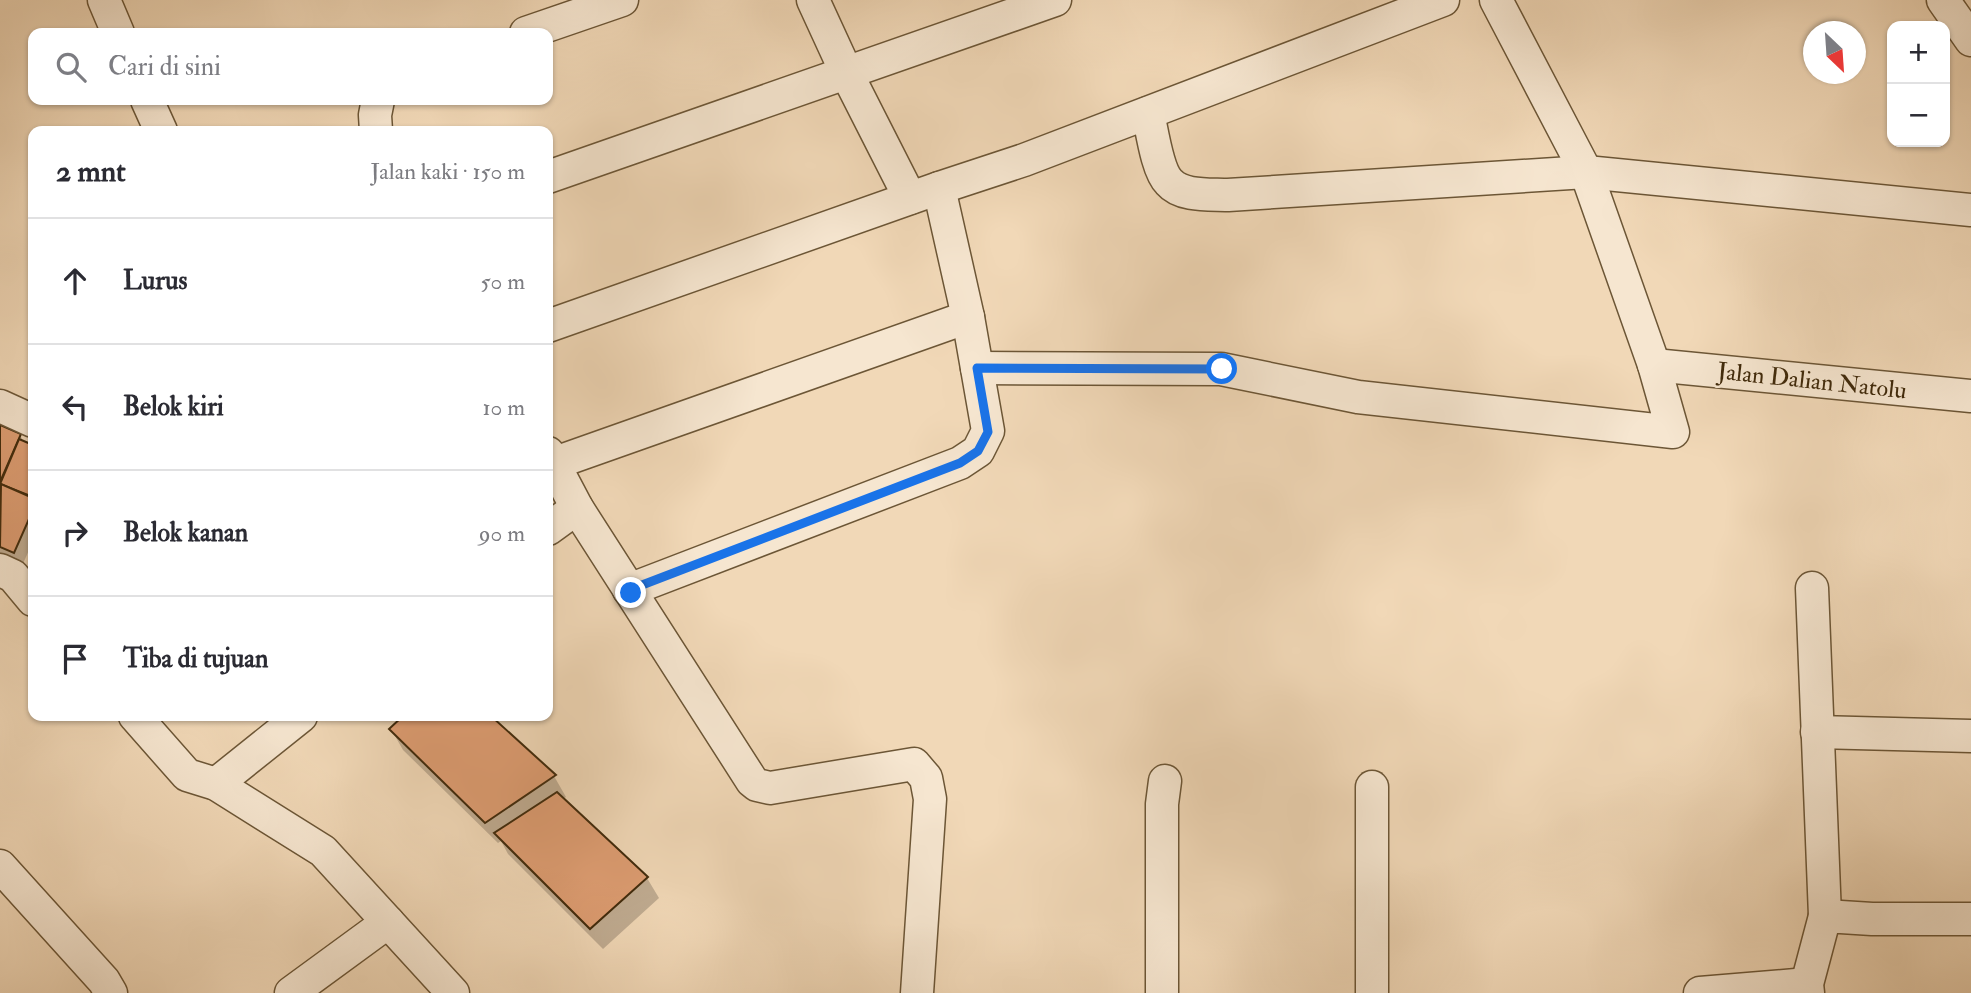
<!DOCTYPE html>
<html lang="id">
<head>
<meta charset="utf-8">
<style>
	:root { --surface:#fff; --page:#f7f7f7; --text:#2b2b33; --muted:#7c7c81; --line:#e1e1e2 }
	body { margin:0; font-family:"IM FELL Double Pica",serif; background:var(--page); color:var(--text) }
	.controls { position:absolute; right:21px; top:21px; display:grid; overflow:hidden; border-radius:14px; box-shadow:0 2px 5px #0004 }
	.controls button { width:63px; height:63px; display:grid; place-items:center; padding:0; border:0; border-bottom:2px solid var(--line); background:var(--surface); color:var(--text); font:35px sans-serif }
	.compass { position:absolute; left:1803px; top:21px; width:63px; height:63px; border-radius:50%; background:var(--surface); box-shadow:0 2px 5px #0004; rotate:155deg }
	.stop { position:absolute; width:21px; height:21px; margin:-16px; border:5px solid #1a73e8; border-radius:50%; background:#fff }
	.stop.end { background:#1a73e8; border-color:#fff; box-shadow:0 2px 7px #0008 }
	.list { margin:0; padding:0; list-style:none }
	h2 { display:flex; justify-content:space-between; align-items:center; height:91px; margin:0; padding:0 28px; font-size:30px }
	h2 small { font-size:23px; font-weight:400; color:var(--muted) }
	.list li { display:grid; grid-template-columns:46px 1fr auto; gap:21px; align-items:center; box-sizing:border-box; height:126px; padding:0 28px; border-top:2px solid var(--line) }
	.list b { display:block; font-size:26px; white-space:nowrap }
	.list em { font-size:23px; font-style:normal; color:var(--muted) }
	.icon { flex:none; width:38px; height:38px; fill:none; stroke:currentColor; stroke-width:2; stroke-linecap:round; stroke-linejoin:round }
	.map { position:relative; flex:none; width:1971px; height:993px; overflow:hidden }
	.search { position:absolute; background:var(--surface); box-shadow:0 2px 5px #0004; left:28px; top:28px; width:525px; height:77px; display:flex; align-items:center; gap:18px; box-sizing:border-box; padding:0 24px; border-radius:14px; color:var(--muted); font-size:26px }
	.panel { position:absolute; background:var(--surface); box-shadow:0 2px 5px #0004; left:28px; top:126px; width:525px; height:595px; border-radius:14px }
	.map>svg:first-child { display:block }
	.shadow { fill:#0003 }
	.building { fill:#de9d72; stroke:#402a0b; stroke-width:2 }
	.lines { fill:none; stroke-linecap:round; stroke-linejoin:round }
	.minor-casing { stroke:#6c5636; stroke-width:35 }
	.minor { stroke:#f6e6d0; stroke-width:32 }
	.route { stroke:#1a73e8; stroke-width:9 }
	.labels { text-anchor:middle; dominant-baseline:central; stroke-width:5; stroke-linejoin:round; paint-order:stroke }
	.street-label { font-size:24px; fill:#402a0b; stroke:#f6e6d0 }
</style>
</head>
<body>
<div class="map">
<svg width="1971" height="993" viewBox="0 0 1971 993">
	<rect width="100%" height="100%" fill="#f1d8b7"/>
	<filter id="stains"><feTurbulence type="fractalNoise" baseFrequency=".00286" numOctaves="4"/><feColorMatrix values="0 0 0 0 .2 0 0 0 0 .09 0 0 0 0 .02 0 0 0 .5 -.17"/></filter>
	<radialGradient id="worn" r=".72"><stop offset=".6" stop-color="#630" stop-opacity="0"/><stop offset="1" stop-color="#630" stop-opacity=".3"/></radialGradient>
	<g class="shadow">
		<path d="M 0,427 L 20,435 L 24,443 L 33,447 L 33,541 L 22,566 L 0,556 L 0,490 L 3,483 L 0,482 Z"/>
		<path d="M 406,716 L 488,716 L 554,776 L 566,797 L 563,799 L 647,878 L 659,898 L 603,949 L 508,854 L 501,841 L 498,843 L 403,750 L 391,729 Z"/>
	</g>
	<g class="building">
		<path d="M 0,425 L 21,434 L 0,482 Z"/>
		<path d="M 19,439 L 33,445 L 33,497 L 0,484 Z"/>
		<path d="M 1,484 L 33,498 L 33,510 L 14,553 L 0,547 Z"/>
		<path d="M 403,716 L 491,716 L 556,775 L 485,823 L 389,729 Z"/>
		<path d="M 557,792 L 648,877 L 590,929 L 494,833 Z"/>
	</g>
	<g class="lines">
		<defs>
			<g id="minor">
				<path d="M 104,0 L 118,33"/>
				<path d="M 813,0 L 847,74 L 910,198"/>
				<path d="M 1943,0 L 1971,40"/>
				<path d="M 526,33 L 622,0"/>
				<path d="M 147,100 L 161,131"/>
				<path d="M 1148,113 C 1152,130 1157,170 1169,182 C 1182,197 1210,194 1228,195 L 1586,172 L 1971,210"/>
				<path d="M 376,131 L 375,115 L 378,100"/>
				<path d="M 548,177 L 1055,0"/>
				<path d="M 548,326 L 939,188 L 1024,160 L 1443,0"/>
				<path d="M 1654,365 L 1971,396"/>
				<path d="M 977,368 L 1221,369 L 1358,397 L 1673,432 L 1654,365 L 1586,172 L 1496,0"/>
				<path d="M 0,406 L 33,421"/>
				<path d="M 548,453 L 577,508 L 752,781 L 757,785 L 770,788 L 914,764 L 926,778 L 930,799 L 917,993"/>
				<path d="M 555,463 L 968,317"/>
				<path d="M 548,529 L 577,508"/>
				<path d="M 0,570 L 13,576 L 33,600"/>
				<path d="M 1812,588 L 1825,916"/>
				<path d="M 629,590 L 960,463 L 978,451 L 988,431 L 968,317 L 939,188"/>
				<path d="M 135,716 L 187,775 L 216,784 L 323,851 L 453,993"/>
				<path d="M 1817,732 L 1971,736"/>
				<path d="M 216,784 L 301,716"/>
				<path d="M 1372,787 L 1372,993"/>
				<path d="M 0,866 L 104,981 L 111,993"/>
				<path d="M 291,993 L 388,922"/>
				<path d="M 1162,993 L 1162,804 L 1165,781"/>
				<path d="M 1700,993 L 1807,984"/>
				<path d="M 1808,993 L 1807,984 L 1825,916 L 1872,919 L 1971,919"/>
			</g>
		</defs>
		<use href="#minor" class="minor-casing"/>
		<use href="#minor" class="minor"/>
	</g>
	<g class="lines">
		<path class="route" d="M 631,593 L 629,590 L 960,463 L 978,451 L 988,432 L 977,368 L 1222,369"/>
	</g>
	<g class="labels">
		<g class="street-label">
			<text transform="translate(1812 381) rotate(6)">Jalan Dalian Natolu</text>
		</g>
	</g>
	<rect width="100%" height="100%" filter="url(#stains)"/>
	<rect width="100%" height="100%" fill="url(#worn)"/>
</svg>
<div class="controls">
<button>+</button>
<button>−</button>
</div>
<svg class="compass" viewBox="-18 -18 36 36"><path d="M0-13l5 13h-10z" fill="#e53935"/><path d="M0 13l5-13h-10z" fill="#7c7c81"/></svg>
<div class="stop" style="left:1222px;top:369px"></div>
<div class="stop end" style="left:631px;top:593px"></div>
<div class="search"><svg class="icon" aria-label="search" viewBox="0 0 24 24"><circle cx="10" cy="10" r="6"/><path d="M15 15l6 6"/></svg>Cari di sini</div>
<section class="panel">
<h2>2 mnt<small>Jalan kaki · 150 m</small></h2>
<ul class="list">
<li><svg class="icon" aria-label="ahead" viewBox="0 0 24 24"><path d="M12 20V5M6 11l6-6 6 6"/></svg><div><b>Lurus</b></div><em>50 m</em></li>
<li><svg class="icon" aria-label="left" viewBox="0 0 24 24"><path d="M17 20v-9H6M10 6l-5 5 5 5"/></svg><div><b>Belok kiri</b></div><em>10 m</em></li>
<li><svg class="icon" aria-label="right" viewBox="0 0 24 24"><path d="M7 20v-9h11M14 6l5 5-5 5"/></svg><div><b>Belok kanan</b></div><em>90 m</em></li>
<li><svg class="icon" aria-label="arrive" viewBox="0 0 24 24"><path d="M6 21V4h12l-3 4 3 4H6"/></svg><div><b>Tiba di tujuan</b></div></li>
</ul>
</section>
</div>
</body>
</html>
